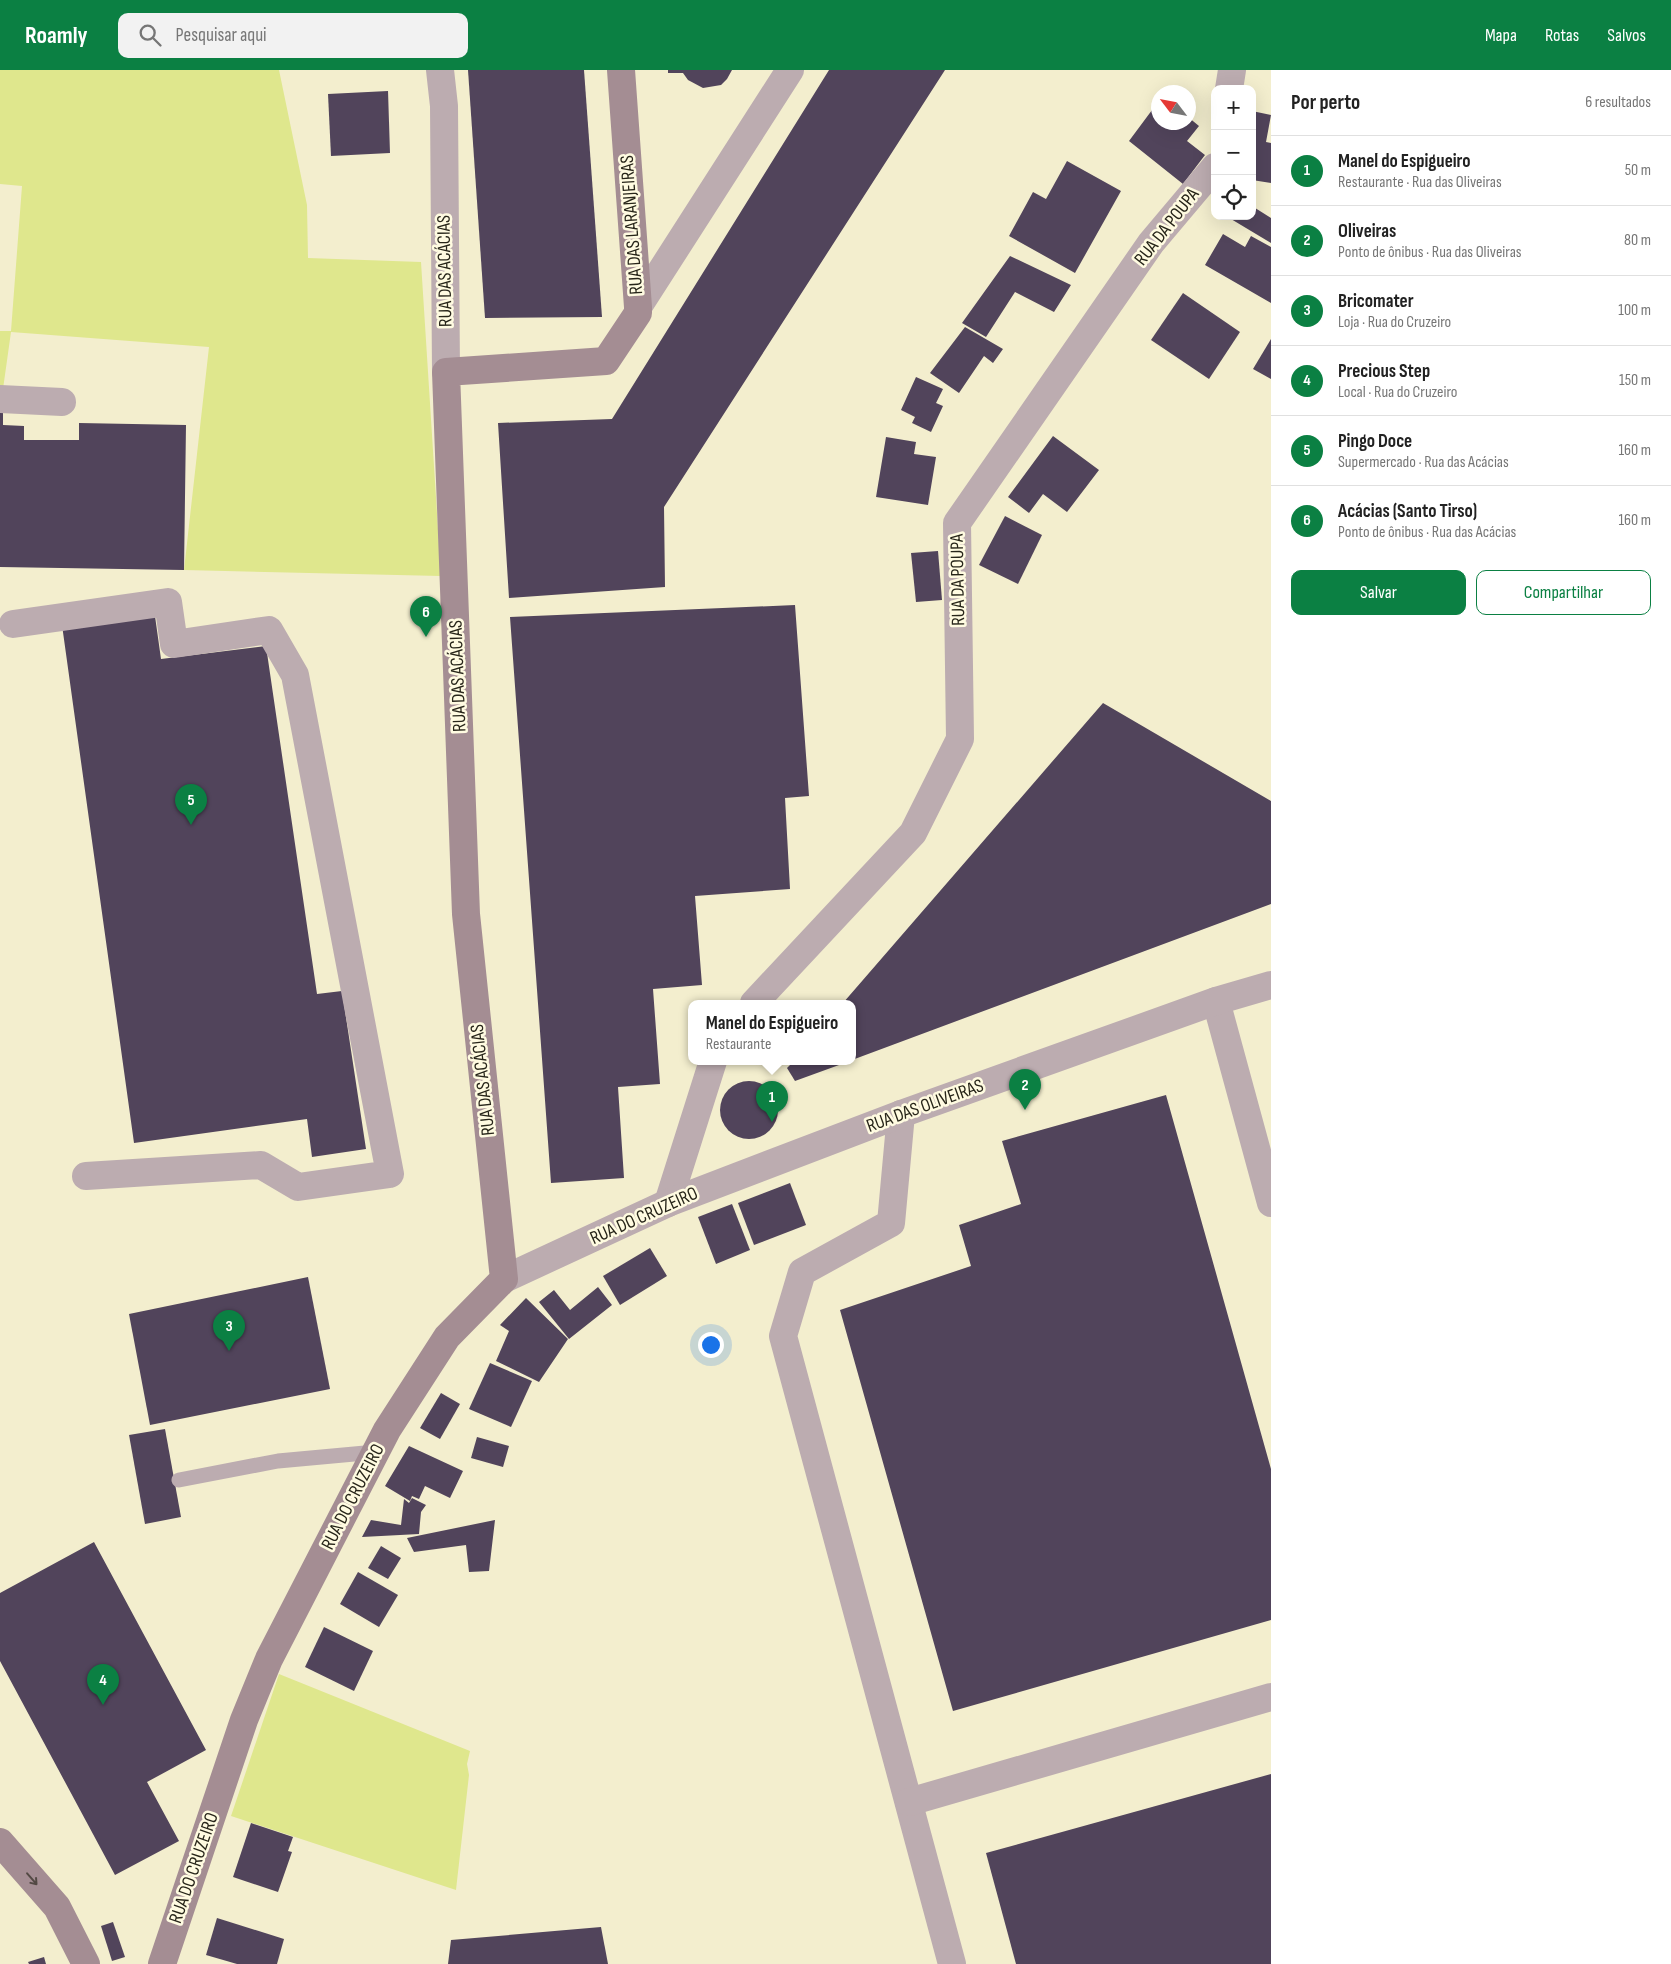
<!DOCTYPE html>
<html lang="pt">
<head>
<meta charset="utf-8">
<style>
	:root { --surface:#fff; --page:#f2f2f2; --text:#222; --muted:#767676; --line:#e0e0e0; --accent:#0b8043 }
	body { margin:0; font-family:"Sofia Sans Condensed",sans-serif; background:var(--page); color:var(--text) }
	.controls { position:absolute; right:15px; top:15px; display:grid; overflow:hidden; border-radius:10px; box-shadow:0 5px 20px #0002 }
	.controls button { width:45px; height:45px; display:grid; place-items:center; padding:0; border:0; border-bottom:1px solid var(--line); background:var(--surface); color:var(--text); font:25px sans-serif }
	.compass { position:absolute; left:1151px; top:15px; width:45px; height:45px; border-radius:50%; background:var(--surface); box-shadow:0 5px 20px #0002; rotate:302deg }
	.you { position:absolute; left:710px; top:1274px; width:18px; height:18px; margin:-12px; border:4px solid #fff; border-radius:50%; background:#1a73e8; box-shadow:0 0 0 8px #1a73e833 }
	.badge { display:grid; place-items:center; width:32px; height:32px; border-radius:50%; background:var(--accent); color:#fff; font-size:16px; font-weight:700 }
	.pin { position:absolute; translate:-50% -41px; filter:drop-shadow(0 1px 2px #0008) }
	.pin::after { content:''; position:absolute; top:26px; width:18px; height:15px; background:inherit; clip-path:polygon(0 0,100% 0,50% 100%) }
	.popup { position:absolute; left:688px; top:930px; width:168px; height:65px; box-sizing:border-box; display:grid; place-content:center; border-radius:10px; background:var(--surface); filter:drop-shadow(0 1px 4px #0005); font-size:16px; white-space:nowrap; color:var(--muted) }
	.popup b { font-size:19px; color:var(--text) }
	.popup::after { content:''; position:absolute; left:50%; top:100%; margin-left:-10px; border:10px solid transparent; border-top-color:var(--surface) }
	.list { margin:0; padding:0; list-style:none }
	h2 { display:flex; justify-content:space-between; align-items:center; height:65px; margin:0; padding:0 20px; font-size:21px }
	h2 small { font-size:16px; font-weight:400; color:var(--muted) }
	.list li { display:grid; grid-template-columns:32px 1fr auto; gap:15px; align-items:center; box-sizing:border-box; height:70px; padding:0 20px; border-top:1px solid var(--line) }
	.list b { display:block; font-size:19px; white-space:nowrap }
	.list p { margin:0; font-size:16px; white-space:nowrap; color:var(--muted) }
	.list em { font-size:16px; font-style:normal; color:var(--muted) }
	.actions { display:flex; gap:10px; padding:15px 20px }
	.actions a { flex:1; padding:11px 0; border:1px solid var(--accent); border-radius:10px; text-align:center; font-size:18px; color:var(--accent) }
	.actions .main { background:var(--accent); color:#fff }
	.icon { flex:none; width:28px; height:28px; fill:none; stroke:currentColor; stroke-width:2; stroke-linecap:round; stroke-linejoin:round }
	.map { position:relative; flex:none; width:1271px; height:1894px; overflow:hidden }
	header { display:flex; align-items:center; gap:30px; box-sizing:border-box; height:70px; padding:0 25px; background:var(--accent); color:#fff }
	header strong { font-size:24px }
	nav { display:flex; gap:28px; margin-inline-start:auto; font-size:18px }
	.search { width:350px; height:45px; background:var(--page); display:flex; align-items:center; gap:12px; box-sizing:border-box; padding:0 18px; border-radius:10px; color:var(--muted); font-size:19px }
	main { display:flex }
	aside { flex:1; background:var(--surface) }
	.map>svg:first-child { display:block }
	.green { fill:#dfe78d }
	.building { fill:#51445b }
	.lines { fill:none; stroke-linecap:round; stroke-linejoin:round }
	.lane { stroke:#bcacb0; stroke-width:15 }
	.street { stroke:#bcacb0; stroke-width:28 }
	.secondary { stroke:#a48d93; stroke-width:28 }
	.oneway { stroke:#534944 }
	.labels { text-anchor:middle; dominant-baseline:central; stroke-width:5; stroke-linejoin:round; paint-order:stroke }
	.street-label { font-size:19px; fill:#272519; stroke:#fffbe1 }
</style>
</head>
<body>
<header>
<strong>Roamly</strong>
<div class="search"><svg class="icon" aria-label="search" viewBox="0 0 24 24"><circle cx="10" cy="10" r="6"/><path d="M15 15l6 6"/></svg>Pesquisar aqui</div>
<nav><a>Mapa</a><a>Rotas</a><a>Salvos</a></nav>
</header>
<main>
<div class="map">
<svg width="1271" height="1894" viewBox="0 0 1271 1894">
	<rect width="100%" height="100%" fill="#f3eece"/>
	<g class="green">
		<path d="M 0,0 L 279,0 L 307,135 L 308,188 L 421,192 L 441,506 L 184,500 L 209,277 L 11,262 L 3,319 L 0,319 L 0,261 L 11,261 L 22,116 L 0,114 Z"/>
		<path d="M 279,1604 L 470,1681 L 467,1694 L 469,1705 L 456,1820 L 231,1746 Z"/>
	</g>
	<g class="building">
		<path d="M 468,0 L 584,0 L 602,247 L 485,248 Z"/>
		<path d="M 668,0 L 732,0 L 727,9 L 721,15 L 703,18 L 688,10 L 683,3 L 668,3 Z"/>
		<path d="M 829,0 L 945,0 L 664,437 L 665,517 L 509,528 L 498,353 L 612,349 Z"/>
		<path d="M 388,21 L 390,83 L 331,86 L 328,24 Z"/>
		<path d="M 1158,32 L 1158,52 L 1188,52 L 1188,47 L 1199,56 L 1187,71 L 1205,85 L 1183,114 L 1129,71 Z"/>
		<path d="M 1252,41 L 1271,45 L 1266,72 L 1271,73 L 1271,113 L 1252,110 Z"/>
		<path d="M 1067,91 L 1121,121 L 1075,203 L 1009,166 L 1033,122 L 1046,129 Z"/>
		<path d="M 1252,136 L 1271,148 L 1271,173 L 1226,146 L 1252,146 Z"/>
		<path d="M 1223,164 L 1245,177 L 1251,166 L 1271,177 L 1271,233 L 1205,195 Z"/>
		<path d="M 1010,186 L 1071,215 L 1054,242 L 1015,222 L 986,267 L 962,253 Z"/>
		<path d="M 1183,223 L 1240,262 L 1209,309 L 1151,270 Z"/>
		<path d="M 965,257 L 1003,279 L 993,293 L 984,286 L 959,323 L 930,303 Z"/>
		<path d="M 1271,269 L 1271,309 L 1253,299 Z"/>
		<path d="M 916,307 L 943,319 L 936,333 L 943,336 L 931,362 L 912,353 L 915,347 L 901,340 Z"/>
		<path d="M 0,338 L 3,338 L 3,355 L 24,356 L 24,370 L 79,370 L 79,353 L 186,355 L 184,500 L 0,497 Z"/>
		<path d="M 1053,366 L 1099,400 L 1067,442 L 1043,424 L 1029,443 L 1008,427 Z"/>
		<path d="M 886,367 L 916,372 L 914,384 L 936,387 L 928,435 L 876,427 Z"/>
		<path d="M 1005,446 L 1042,465 L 1018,514 L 979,495 Z"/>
		<path d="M 938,481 L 942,530 L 916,532 L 911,483 Z"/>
		<path d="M 795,535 L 809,726 L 785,728 L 790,819 L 695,826 L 702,915 L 653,919 L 660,1014 L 618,1017 L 624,1108 L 551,1113 L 510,547 Z"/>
		<path d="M 154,539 L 161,589 L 266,576 L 317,924 L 342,921 L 366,1079 L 312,1087 L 307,1049 L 134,1073 L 62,555 Z"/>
		<path d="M 1103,633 L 1271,731 L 1271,834 L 852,990 L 852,933 L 843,933 Z"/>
		<path d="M 794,991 L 850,991 L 795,1011 L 787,998 Z"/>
		<circle cx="749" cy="1040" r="29"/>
		<path d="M 1166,1025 L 1271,1399 L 1271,1550 L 953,1641 L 840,1240 L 971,1196 L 959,1155 L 1021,1134 L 1002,1071 Z"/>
		<path d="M 790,1113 L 806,1155 L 754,1175 L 738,1133 Z"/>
		<path d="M 732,1134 L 750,1180 L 716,1194 L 698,1147 Z"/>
		<path d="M 650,1178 L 667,1206 L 620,1235 L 603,1206 Z"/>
		<path d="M 308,1207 L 330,1319 L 150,1355 L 129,1244 Z"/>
		<path d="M 598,1217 L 612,1235 L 569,1269 L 539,1232 L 554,1220 L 570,1240 Z"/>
		<path d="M 526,1228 L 568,1269 L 539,1312 L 496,1291 L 509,1261 L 500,1255 Z"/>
		<path d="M 490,1293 L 532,1311 L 511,1357 L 469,1339 Z"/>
		<path d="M 441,1323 L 460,1334 L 440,1369 L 420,1358 Z"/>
		<path d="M 165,1359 L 181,1447 L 145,1454 L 129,1365 Z"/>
		<path d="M 477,1367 L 509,1376 L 503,1397 L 471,1388 Z"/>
		<path d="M 409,1376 L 463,1401 L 450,1428 L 425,1416 L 419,1429 L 412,1426 L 410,1431 L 385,1416 Z"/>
		<path d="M 412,1428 L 426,1435 L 421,1442 L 419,1464 L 362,1467 L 371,1450 L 401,1455 L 404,1429 L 409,1433 Z"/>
		<path d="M 495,1450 L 489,1501 L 469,1502 L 466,1475 L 414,1482 L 407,1468 Z"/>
		<path d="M 94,1472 L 206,1680 L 147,1712 L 179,1771 L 115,1805 L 0,1591 L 0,1523 Z"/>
		<path d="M 381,1476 L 401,1488 L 388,1509 L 368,1498 Z"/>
		<path d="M 358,1502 L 398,1525 L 379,1557 L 340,1534 Z"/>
		<path d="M 324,1557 L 373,1581 L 354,1621 L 305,1597 Z"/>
		<path d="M 1271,1704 L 1271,1894 L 1016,1894 L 986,1783 Z"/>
		<path d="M 251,1753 L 293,1767 L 288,1781 L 292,1782 L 278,1822 L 233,1807 Z"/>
		<path d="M 217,1848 L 284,1869 L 277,1894 L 237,1894 L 206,1885 Z"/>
		<path d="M 113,1852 L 125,1887 L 112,1891 L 101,1856 Z"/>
		<path d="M 601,1857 L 608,1894 L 448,1894 L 451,1870 Z"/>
		<path d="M 44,1887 L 46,1894 L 29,1894 L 28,1892 Z"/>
	</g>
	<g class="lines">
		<path class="lane" d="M 179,1410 L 278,1391 L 376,1382"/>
		<g class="street">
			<path d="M 440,0 L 444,36 L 446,302"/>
			<path d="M 1229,19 L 1232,0"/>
			<path d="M 638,237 L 790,0"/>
			<path d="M 0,329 L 62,332"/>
			<path d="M 13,554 L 168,532 L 174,574 L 269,560 L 295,605 L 390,1104 L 298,1117 L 261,1095 L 86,1106"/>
			<path d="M 1216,931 L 1271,1133"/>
			<path d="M 754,933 L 913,763 L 960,669 L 957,453 L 1151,173 L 1215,97"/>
			<path d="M 901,1044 L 891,1153 L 802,1202 L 783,1266 L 952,1894"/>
			<path d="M 668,1133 L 713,991"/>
			<path d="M 504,1209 L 668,1133 L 901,1044 L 1216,931 L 1271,915"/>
			<path d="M 909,1732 L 1271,1627"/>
		</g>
		<g class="secondary">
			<path d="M 0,1772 L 57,1837 L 86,1894"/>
			<path d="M 162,1894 L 244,1650 L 269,1589 L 387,1360 L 447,1267 L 504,1209 L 466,844 L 446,302 L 606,291 L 638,243 L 638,237 L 621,0"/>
		</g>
	</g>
	<defs><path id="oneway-shaft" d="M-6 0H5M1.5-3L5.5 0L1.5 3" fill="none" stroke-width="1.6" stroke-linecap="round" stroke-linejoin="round" transform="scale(1.25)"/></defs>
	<use class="oneway" href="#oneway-shaft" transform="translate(32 1809) rotate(49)"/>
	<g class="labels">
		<g class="street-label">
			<text transform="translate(632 155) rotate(-94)">RUA DAS LARANJEIRAS</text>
			<text transform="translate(1167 157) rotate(-52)">RUA DA POUPA</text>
			<text transform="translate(445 201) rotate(-91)">RUA DAS ACÁCIAS</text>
			<text transform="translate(958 510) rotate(-91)">RUA DA POUPA</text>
			<text transform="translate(458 606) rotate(-92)">RUA DAS ACÁCIAS</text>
			<text transform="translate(483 1010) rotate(-96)">RUA DAS ACÁCIAS</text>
			<text transform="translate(925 1036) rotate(-20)">RUA DAS OLIVEIRAS</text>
			<text transform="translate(644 1146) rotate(-24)">RUA DO CRUZEIRO</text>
			<text transform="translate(353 1427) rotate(-63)">RUA DO CRUZEIRO</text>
			<text transform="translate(194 1798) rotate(-71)">RUA DO CRUZEIRO</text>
		</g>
	</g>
</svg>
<div class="controls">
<button>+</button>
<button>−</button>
<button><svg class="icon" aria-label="locate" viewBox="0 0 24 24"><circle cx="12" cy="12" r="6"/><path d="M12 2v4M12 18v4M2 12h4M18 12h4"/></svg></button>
</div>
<svg class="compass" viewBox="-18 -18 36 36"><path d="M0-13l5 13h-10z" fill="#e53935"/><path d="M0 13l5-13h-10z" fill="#767676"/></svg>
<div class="you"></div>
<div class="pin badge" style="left:772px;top:1052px">1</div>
<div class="popup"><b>Manel do Espigueiro</b>Restaurante</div>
<div class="pin badge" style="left:1025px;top:1040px">2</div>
<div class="pin badge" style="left:229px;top:1281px">3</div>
<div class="pin badge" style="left:103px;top:1635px">4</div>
<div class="pin badge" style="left:191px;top:755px">5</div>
<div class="pin badge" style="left:426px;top:567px">6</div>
</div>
<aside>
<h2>Por perto<small>6 resultados</small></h2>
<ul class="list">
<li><span class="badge">1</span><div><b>Manel do Espigueiro</b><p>Restaurante · Rua das Oliveiras</p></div><em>50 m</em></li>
<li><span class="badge">2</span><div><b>Oliveiras</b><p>Ponto de ônibus · Rua das Oliveiras</p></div><em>80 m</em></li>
<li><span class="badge">3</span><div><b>Bricomater</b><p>Loja · Rua do Cruzeiro</p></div><em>100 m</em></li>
<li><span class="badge">4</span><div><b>Precious Step</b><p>Local · Rua do Cruzeiro</p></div><em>150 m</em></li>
<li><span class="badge">5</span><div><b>Pingo Doce</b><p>Supermercado · Rua das Acácias</p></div><em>160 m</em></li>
<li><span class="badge">6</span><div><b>Acácias (Santo Tirso)</b><p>Ponto de ônibus · Rua das Acácias</p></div><em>160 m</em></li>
</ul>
<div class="actions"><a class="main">Salvar</a><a>Compartilhar</a></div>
</aside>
</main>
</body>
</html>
